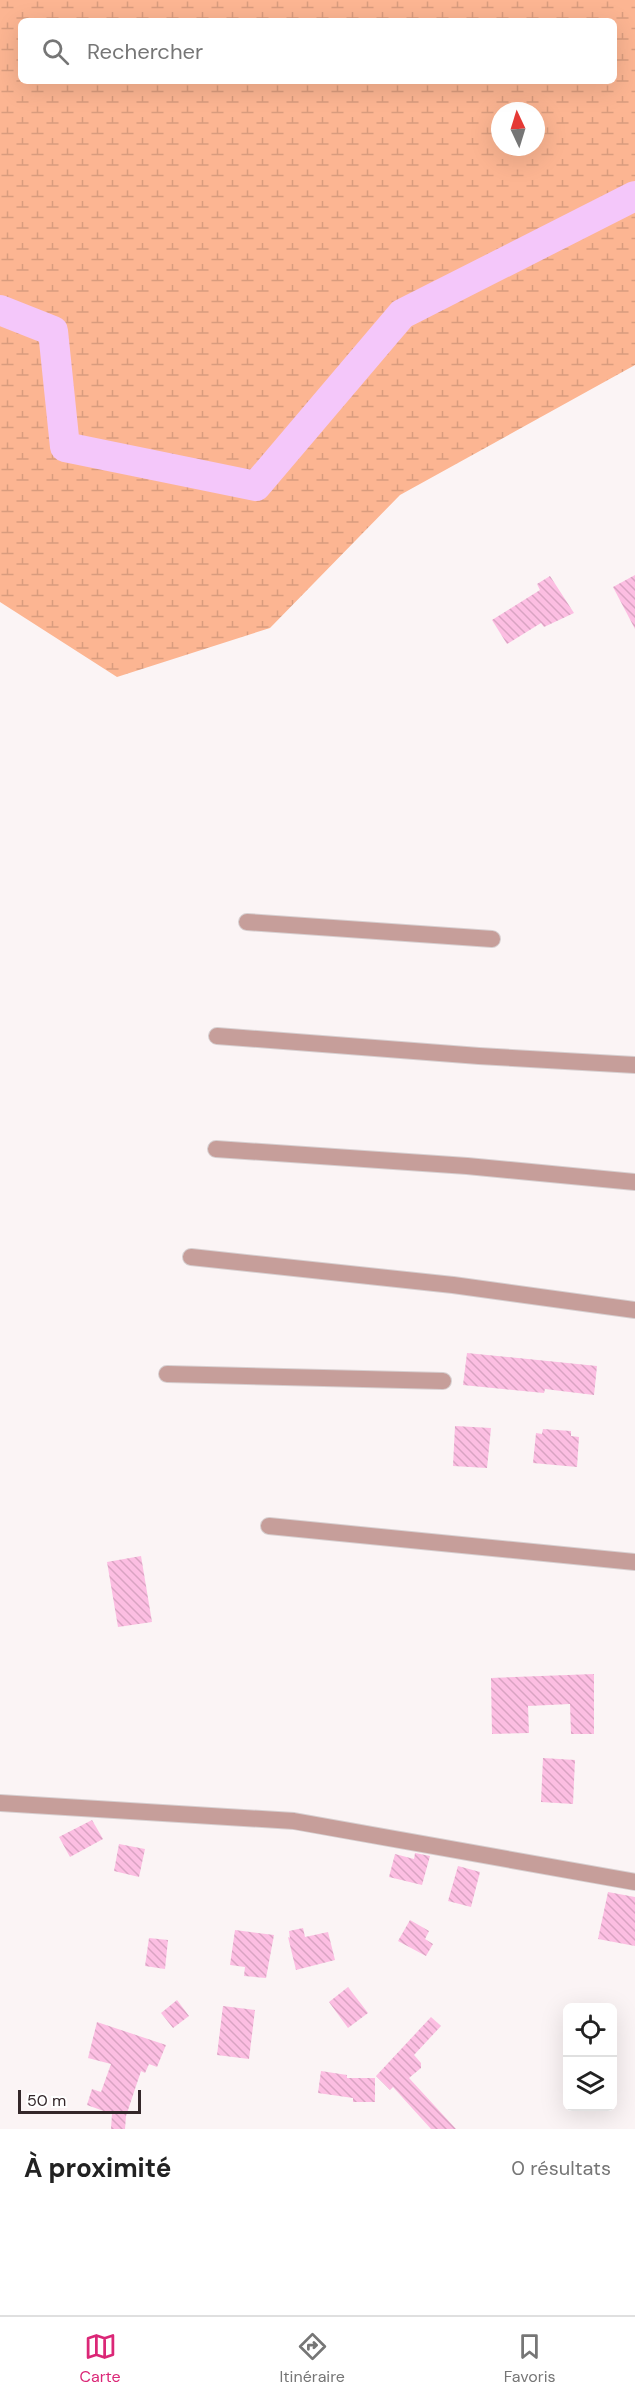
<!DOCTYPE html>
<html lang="fr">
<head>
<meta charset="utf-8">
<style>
	:root { --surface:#fff; --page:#f6f6f6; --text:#222; --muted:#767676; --line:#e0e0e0; --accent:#db2777 }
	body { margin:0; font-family:"DM Sans",sans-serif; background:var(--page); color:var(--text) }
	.controls { position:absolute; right:18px; bottom:18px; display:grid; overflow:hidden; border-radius:9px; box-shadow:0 6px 24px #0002 }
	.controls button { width:54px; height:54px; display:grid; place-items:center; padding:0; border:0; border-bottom:2px solid var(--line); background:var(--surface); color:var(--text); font:30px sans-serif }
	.compass { position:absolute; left:491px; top:102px; width:54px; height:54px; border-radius:50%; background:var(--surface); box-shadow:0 6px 24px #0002; rotate:356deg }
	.scale { position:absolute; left:18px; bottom:15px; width:123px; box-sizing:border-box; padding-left:6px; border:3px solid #34272a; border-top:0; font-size:16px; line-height:21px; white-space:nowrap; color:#34272a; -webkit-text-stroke:4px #fff; paint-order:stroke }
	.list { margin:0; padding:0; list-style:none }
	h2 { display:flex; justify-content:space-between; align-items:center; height:78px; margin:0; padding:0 24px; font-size:26px }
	h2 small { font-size:20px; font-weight:400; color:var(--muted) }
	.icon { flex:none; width:33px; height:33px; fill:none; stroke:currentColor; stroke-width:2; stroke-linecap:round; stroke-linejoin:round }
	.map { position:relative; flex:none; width:635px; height:2129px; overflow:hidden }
	.search { position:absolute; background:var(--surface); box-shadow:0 6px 24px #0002; left:18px; right:18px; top:18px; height:66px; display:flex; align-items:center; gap:15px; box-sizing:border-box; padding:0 21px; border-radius:9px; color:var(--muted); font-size:22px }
	.sheet { height:186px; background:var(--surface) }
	nav { display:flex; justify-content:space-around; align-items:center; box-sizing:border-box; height:84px; border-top:2px solid var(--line); background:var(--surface); font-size:16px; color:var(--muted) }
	nav a { display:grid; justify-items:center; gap:3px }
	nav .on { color:var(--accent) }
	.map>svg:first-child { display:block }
	.wetland { fill:url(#wetland-marsh); fill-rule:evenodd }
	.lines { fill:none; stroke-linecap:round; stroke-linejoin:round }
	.river { stroke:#f4c7fa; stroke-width:30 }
	.building { fill:url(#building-back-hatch) }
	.minor-casing { stroke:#d7cfd0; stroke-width:18 }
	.minor { stroke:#c69e9a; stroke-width:16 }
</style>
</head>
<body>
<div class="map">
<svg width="635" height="2129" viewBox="0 0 635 2129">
	<defs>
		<pattern id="wetland-marsh" width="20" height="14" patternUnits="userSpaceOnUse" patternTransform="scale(1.5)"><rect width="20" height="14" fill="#fcb592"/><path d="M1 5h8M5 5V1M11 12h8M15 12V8" fill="none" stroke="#d99c7e"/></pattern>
		<pattern id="building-back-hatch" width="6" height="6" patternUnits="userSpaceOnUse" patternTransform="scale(1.5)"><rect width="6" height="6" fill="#fcbee2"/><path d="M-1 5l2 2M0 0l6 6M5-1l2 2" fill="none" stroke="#d9a3c2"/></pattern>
	</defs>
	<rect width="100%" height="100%" fill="#fbf4f5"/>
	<path class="wetland" d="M 0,0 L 635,0 L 635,365 L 400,495 L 270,628 L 117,677 L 0,602 ZM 21,21 L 614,21 L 614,81 L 21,81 ZM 500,111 L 536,111 L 536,147 L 500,147 Z"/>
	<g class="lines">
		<path class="river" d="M 0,310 L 53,331 L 65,447 L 256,486 L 402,314 L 635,196"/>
	</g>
	<g class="building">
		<path d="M 635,575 L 635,629 L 613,587 Z"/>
		<path d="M 550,576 L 574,613 L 544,627 L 541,623 L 507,644 L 492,620 L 540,590 L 537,584 Z"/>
		<path d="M 467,1353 L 597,1366 L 594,1395 L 545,1389 L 544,1393 L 463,1385 Z"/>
		<path d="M 455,1426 L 491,1428 L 487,1468 L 453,1466 Z"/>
		<path d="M 543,1429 L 571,1431 L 571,1436 L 579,1437 L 577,1467 L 533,1463 L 536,1433 L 542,1434 Z"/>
		<path d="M 141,1556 L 152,1622 L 118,1627 L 107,1562 Z"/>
		<path d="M 594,1674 L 594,1734 L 571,1734 L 570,1704 L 528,1706 L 529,1733 L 492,1734 L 491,1678 Z"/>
		<path d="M 543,1758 L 575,1760 L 573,1804 L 541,1802 Z"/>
		<path d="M 92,1820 L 103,1839 L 70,1857 L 59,1837 Z"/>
		<path d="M 119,1844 L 145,1849 L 139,1877 L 114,1871 Z"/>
		<path d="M 415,1853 L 430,1856 L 422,1885 L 389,1877 L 395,1854 L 414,1859 Z"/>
		<path d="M 458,1866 L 480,1872 L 471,1907 L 448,1901 Z"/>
		<path d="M 608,1892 L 635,1897 L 635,1946 L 598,1939 Z"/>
		<path d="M 410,1920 L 429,1931 L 425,1939 L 433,1944 L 426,1956 L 398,1941 Z"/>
		<path d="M 303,1928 L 305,1937 L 328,1932 L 335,1960 L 296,1970 L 288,1937 L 290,1938 L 289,1931 Z"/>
		<path d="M 235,1930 L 274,1935 L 266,1978 L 244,1976 L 245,1967 L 230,1965 Z"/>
		<path d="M 149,1938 L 168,1940 L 165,1969 L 145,1966 Z"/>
		<path d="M 348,1987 L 368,2013 L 348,2028 L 329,2002 Z"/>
		<path d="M 177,2000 L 189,2016 L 173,2028 L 161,2013 Z"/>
		<path d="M 223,2006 L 255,2010 L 249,2059 L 217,2055 Z"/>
		<path d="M 431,2017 L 441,2026 L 414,2055 L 421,2063 L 421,2068 L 409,2078 L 456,2129 L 431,2129 L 393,2087 L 390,2090 L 376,2076 Z"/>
		<path d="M 97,2022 L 166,2045 L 157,2067 L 149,2064 L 145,2073 L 141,2071 L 126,2116 L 125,2129 L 111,2129 L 112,2114 L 87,2105 L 92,2089 L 101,2092 L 111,2064 L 88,2058 Z"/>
		<path d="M 321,2071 L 347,2075 L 347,2078 L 375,2078 L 375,2102 L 353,2102 L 353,2098 L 318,2093 Z"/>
	</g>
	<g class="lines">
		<defs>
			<g id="minor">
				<path d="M 247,922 L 492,939"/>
				<path d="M 217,1036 L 479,1056 L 635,1065"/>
				<path d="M 216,1149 L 467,1166 L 635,1182"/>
				<path d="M 191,1257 L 453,1285 L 635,1310"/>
				<path d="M 167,1374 L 443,1381"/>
				<path d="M 269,1526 L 635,1562"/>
				<path d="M 0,1803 L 294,1821 L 635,1882"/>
			</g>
		</defs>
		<use href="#minor" class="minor-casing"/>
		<use href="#minor" class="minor"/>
	</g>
</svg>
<div class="controls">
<button><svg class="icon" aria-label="locate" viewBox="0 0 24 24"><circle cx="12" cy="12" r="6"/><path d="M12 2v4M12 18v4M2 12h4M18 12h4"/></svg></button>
<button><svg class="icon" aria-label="layers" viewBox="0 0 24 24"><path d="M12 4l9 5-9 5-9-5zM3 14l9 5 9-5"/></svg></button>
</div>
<svg class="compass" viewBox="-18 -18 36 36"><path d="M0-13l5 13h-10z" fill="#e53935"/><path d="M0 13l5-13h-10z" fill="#767676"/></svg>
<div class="scale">50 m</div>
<div class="search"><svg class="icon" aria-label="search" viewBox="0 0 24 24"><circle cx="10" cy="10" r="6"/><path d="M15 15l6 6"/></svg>Rechercher</div>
</div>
<section class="sheet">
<h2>À proximité<small>0 résultats</small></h2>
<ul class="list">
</ul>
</section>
<nav>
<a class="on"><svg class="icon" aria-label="map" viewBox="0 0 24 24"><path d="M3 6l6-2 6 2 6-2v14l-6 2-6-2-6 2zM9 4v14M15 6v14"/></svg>Carte</a>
<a><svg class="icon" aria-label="directions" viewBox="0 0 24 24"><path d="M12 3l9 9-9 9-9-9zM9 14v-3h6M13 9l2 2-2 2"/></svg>Itinéraire</a>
<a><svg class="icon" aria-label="saved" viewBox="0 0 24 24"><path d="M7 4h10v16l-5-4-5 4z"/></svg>Favoris</a>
</nav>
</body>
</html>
